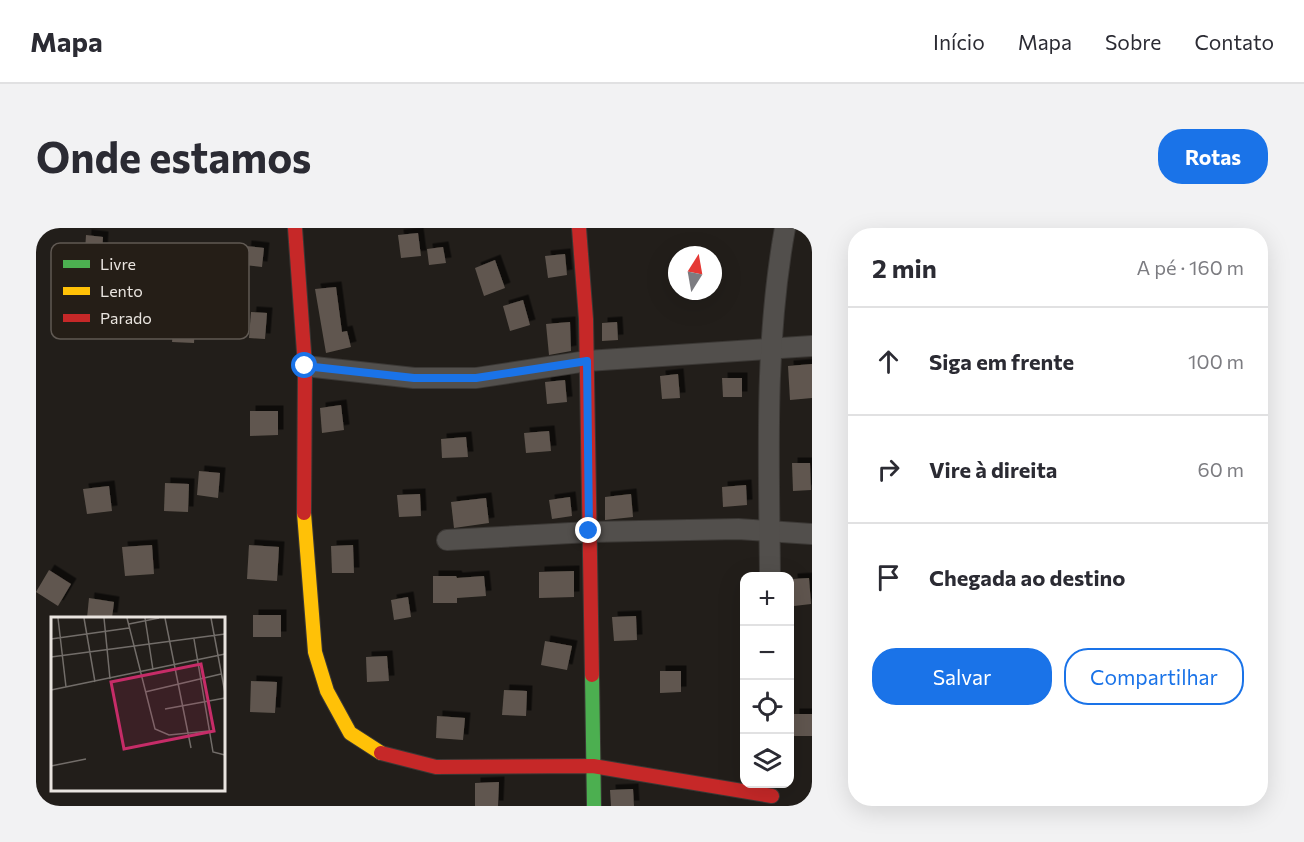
<!DOCTYPE html>
<html lang="pt">
<head>
<meta charset="utf-8">
<style>
	:root { --surface:#fff; --page:#f2f2f3; --text:#2b2b33; --muted:#7c7c81; --line:#e1e1e2; --accent:#1a73e8 }
	body { margin:0; font-family:Commissioner,sans-serif; background:var(--page); color:var(--text) }
	.controls { position:absolute; right:18px; bottom:18px; display:grid; overflow:hidden; border-radius:12px; box-shadow:0 6px 24px #0002 }
	.controls button { width:54px; height:54px; display:grid; place-items:center; padding:0; border:0; border-bottom:2px solid var(--line); background:var(--surface); color:var(--text); font:30px sans-serif }
	.compass { position:absolute; left:632px; top:18px; width:54px; height:54px; border-radius:50%; background:var(--surface); box-shadow:0 6px 24px #0002; rotate:11deg }
	.stop { position:absolute; width:18px; height:18px; margin:-14px; border:4px solid #1a73e8; border-radius:50%; background:#fff }
	.stop.end { background:#1a73e8; border-color:#fff; box-shadow:0 2px 6px #0008 }
	.list { margin:0; padding:0; list-style:none }
	h2 { display:flex; justify-content:space-between; align-items:center; height:78px; margin:0; padding:0 24px; font-size:26px }
	h2 small { font-size:20px; font-weight:400; color:var(--muted) }
	.list li { display:grid; grid-template-columns:39px 1fr auto; gap:18px; align-items:center; box-sizing:border-box; height:108px; padding:0 24px; border-top:2px solid var(--line) }
	.list b { display:block; font-size:22px; white-space:nowrap }
	.list em { font-size:20px; font-style:normal; color:var(--muted) }
	.actions { display:flex; gap:12px; padding:18px 24px }
	.actions a { flex:1; padding:14px 0; border:2px solid var(--accent); border-radius:24px; text-align:center; font-size:21px; color:var(--accent) }
	.actions .main { background:var(--accent); color:#fff }
	.icon { flex:none; width:33px; height:33px; fill:none; stroke:currentColor; stroke-width:2; stroke-linecap:round; stroke-linejoin:round }
	.map { position:relative; flex:none; width:776px; height:578px; overflow:hidden; border-radius:24px }
	header { display:flex; align-items:center; gap:36px; box-sizing:border-box; height:84px; padding:0 30px; background:var(--surface); border-bottom:2px solid var(--line) }
	header strong { font-size:28px }
	nav { display:flex; gap:33px; margin-inline-start:auto; font-size:21px }
	.intro { display:flex; align-items:center; justify-content:space-between; box-sizing:border-box; height:144px; padding:0 36px }
	h1 { margin:0; font-size:42px }
	.button { padding:15px 27px; border-radius:24px; background:var(--accent); color:#fff; font-size:21px; font-weight:700 }
	main { display:flex; gap:36px; padding:0 36px }
	aside { flex:1; background:var(--surface); border-radius:24px; box-shadow:0 6px 24px #0002 }
	.map>svg:first-child { display:block }
	.building { fill:#60574f; filter:url(#shadow) }
	.lines { fill:none; stroke-linecap:round; stroke-linejoin:round }
	.street-casing { stroke:#3b3835; stroke-width:22 }
	.fast-casing { stroke:#3b3835; stroke-width:16 }
	.slow-casing { stroke:#3b3835; stroke-width:16 }
	.jam-casing { stroke:#3b3835; stroke-width:16 }
	.street { stroke:#524f4c; stroke-width:20 }
	.fast { stroke:#4caf50; stroke-width:14 }
	.slow { stroke:#ffc107; stroke-width:14 }
	.jam { stroke:#c62828; stroke-width:14 }
	.route { stroke:#1a73e8; stroke-width:8 }
	.inset-road { fill:none; stroke:#726d69; stroke-width:1.5 }
	.view { fill:#c62c68; fill-opacity:0.15; stroke:#c62c68; stroke-width:3 }
	.inset-edge { fill:none; stroke:#e9e4df; stroke-width:3 }
	.key { fill:#251e17; stroke:#605953; stroke-width:1.5 }
	.key-label { font-size:16px; fill:#e9e4df }
</style>
</head>
<body>
<header>
<strong>Mapa</strong>
<nav><a>Início</a><a>Mapa</a><a>Sobre</a><a>Contato</a></nav>
</header>
<div class="intro"><h1>Onde estamos</h1><a class="button">Rotas</a></div>
<main>
<div class="map">
<svg width="776" height="578" viewBox="0 0 776 578">
	<defs>
		<filter id="shadow"><feDropShadow dx="5.5" dy="-5.5" stdDeviation="0" flood-color="#0009"/></filter>
	</defs>
	<rect width="100%" height="100%" fill="#221e1a"/>
	<g class="building">
		<path d="M 382,5 L 385,28 L 365,30 L 362,7 Z"/>
		<path d="M 50,7 L 67,9 L 66,26 L 49,24 Z"/>
		<path d="M 210,18 L 228,20 L 226,39 L 208,37 Z"/>
		<path d="M 407,19 L 410,35 L 393,37 L 391,21 Z"/>
		<path d="M 529,26 L 531,47 L 512,50 L 509,28 Z"/>
		<path d="M 459,32 L 469,60 L 448,68 L 439,40 Z"/>
		<path d="M 300,59 L 306,104 L 311,103 L 315,119 L 290,125 L 279,61 Z"/>
		<path d="M 487,72 L 494,97 L 474,103 L 467,78 Z"/>
		<path d="M 215,84 L 231,85 L 229,111 L 213,110 Z"/>
		<path d="M 138,93 L 159,94 L 158,115 L 136,114 Z"/>
		<path d="M 534,94 L 535,123 L 513,127 L 510,96 Z"/>
		<path d="M 581,94 L 582,112 L 566,113 L 566,95 Z"/>
		<path d="M 776,136 L 776,170 L 754,172 L 752,138 Z"/>
		<path d="M 642,146 L 644,170 L 626,171 L 624,148 Z"/>
		<path d="M 686,150 L 706,150 L 706,169 L 687,169 Z"/>
		<path d="M 529,152 L 531,174 L 511,176 L 509,154 Z"/>
		<path d="M 305,177 L 308,202 L 286,205 L 284,180 Z"/>
		<path d="M 214,183 L 242,183 L 242,207 L 214,208 Z"/>
		<path d="M 513,203 L 515,223 L 490,225 L 488,205 Z"/>
		<path d="M 430,209 L 432,229 L 406,230 L 405,211 Z"/>
		<path d="M 756,235 L 774,235 L 775,262 L 757,263 Z"/>
		<path d="M 163,243 L 184,245 L 182,270 L 161,267 Z"/>
		<path d="M 129,255 L 153,256 L 152,284 L 128,283 Z"/>
		<path d="M 710,257 L 711,277 L 687,279 L 686,259 Z"/>
		<path d="M 73,258 L 76,283 L 51,286 L 47,261 Z"/>
		<path d="M 384,266 L 385,288 L 363,289 L 361,267 Z"/>
		<path d="M 595,266 L 597,289 L 569,292 L 569,269 Z"/>
		<path d="M 534,269 L 536,288 L 516,291 L 513,272 Z"/>
		<path d="M 450,270 L 453,295 L 418,300 L 415,274 Z"/>
		<path d="M 116,317 L 118,346 L 89,348 L 86,319 Z"/>
		<path d="M 213,317 L 243,319 L 241,353 L 211,351 Z"/>
		<path d="M 317,317 L 318,345 L 296,345 L 295,318 Z"/>
		<path d="M 13,342 L 35,356 L 22,378 L 0,364 Z"/>
		<path d="M 538,343 L 538,369 L 503,370 L 503,344 Z"/>
		<path d="M 397,348 L 420,348 L 421,350 L 448,348 L 450,368 L 421,370 L 421,375 L 397,375 Z"/>
		<path d="M 773,350 L 775,376 L 758,378 L 756,351 Z"/>
		<path d="M 372,369 L 375,389 L 358,392 L 355,372 Z"/>
		<path d="M 53,370 L 78,374 L 76,390 L 51,390 Z"/>
		<rect x="217" y="387" width="28" height="22"/>
		<path d="M 600,388 L 601,412 L 578,413 L 576,389 Z"/>
		<path d="M 509,413 L 536,418 L 531,442 L 505,437 Z"/>
		<path d="M 351,428 L 353,453 L 331,454 L 330,429 Z"/>
		<path d="M 624,443 L 645,443 L 645,464 L 624,465 Z"/>
		<path d="M 215,453 L 241,454 L 239,485 L 214,484 Z"/>
		<path d="M 468,462 L 491,463 L 490,488 L 466,487 Z"/>
		<rect x="758" y="486" width="18" height="22"/>
		<path d="M 401,488 L 429,490 L 427,512 L 400,510 Z"/>
		<path d="M 463,554 L 462,578 L 439,578 L 439,555 Z"/>
		<path d="M 597,561 L 598,578 L 575,578 L 574,562 Z"/>
	</g>
	<g class="lines">
		<defs>
			<g id="street">
				<path d="M 269,138 L 378,150 L 440,150 L 551,133 L 776,118"/>
				<path d="M 411,312 L 553,304 L 702,301 L 776,306"/>
				<path d="M 734,349 C 733,232 728,115 749,0"/>
			</g>
			<path id="fast" d="M 556,447 L 558,578"/>
			<path id="slow" d="M 268,285 L 279,424 L 291,463 L 314,505 L 345,525"/>
			<g id="jam">
				<path d="M 259,0 L 269,138 L 268,285"/>
				<path d="M 543,0 L 550,91 L 556,447"/>
				<path d="M 345,525 L 400,539 L 557,538 L 736,568"/>
			</g>
		</defs>
		<use href="#street" class="street-casing"/>
		<use href="#fast" class="fast-casing"/>
		<use href="#slow" class="slow-casing"/>
		<use href="#jam" class="jam-casing"/>
		<use href="#street" class="street"/>
		<use href="#fast" class="fast"/>
		<use href="#slow" class="slow"/>
		<use href="#jam" class="jam"/>
	</g>
	<g class="lines">
		<path class="route" d="M 269,138 L 378,150 L 440,150 L 551,133 L 553,303"/>
	</g>
	<g transform="translate(15 389)">
		<rect width="174" height="174" fill="#221e1a"/>
		<path class="inset-road" d="M 7,1 L 15,70M 33,1 L 44,65M 53,1 L 59,62M 76,1 L 104,112 L 118,118 L 158,114M 94,1 L 102,53M 114,1 L 140,131M 160,1 L 174,76M 78,7 L 108,1M 0,22 L 78,11M 143,22 L 162,135 L 174,138M 0,40 L 174,17M 0,73 L 174,37M 94,75 L 170,57M 114,92 L 174,81M 0,149 L 35,142"/>
		<path class="view" d="M 150,47 L 163,114 L 73,132 L 60,65 Z"/>
		<rect width="174" height="174" class="inset-edge"/>
	</g>
	<rect x="15" y="15" width="198" height="96" rx="9" class="key"/>
	<rect x="27" y="32" width="27" height="8" fill="#4caf50"/>
	<rect x="27" y="59" width="27" height="8" fill="#ffc107"/>
	<rect x="27" y="86" width="27" height="8" fill="#c62828"/>
	<g class="key-label">
		<text x="64" y="42">Livre</text>
		<text x="64" y="69">Lento</text>
		<text x="64" y="96">Parado</text>
	</g>
</svg>
<div class="controls">
<button>+</button>
<button>−</button>
<button><svg class="icon" aria-label="locate" viewBox="0 0 24 24"><circle cx="12" cy="12" r="6"/><path d="M12 2v4M12 18v4M2 12h4M18 12h4"/></svg></button>
<button><svg class="icon" aria-label="layers" viewBox="0 0 24 24"><path d="M12 4l9 5-9 5-9-5zM3 14l9 5 9-5"/></svg></button>
</div>
<svg class="compass" viewBox="-18 -18 36 36"><path d="M0-13l5 13h-10z" fill="#e53935"/><path d="M0 13l5-13h-10z" fill="#7c7c81"/></svg>
<div class="stop" style="left:269px;top:138px"></div>
<div class="stop end" style="left:553px;top:303px"></div>
</div>
<aside>
<h2>2 min<small>A pé · 160 m</small></h2>
<ul class="list">
<li><svg class="icon" aria-label="ahead" viewBox="0 0 24 24"><path d="M12 20V5M6 11l6-6 6 6"/></svg><div><b>Siga em frente</b></div><em>100 m</em></li>
<li><svg class="icon" aria-label="right" viewBox="0 0 24 24"><path d="M7 20v-9h11M14 6l5 5-5 5"/></svg><div><b>Vire à direita</b></div><em>60 m</em></li>
<li><svg class="icon" aria-label="arrive" viewBox="0 0 24 24"><path d="M6 21V4h12l-3 4 3 4H6"/></svg><div><b>Chegada ao destino</b></div></li>
</ul>
<div class="actions"><a class="main">Salvar</a><a>Compartilhar</a></div>
</aside>
</main>
</body>
</html>
